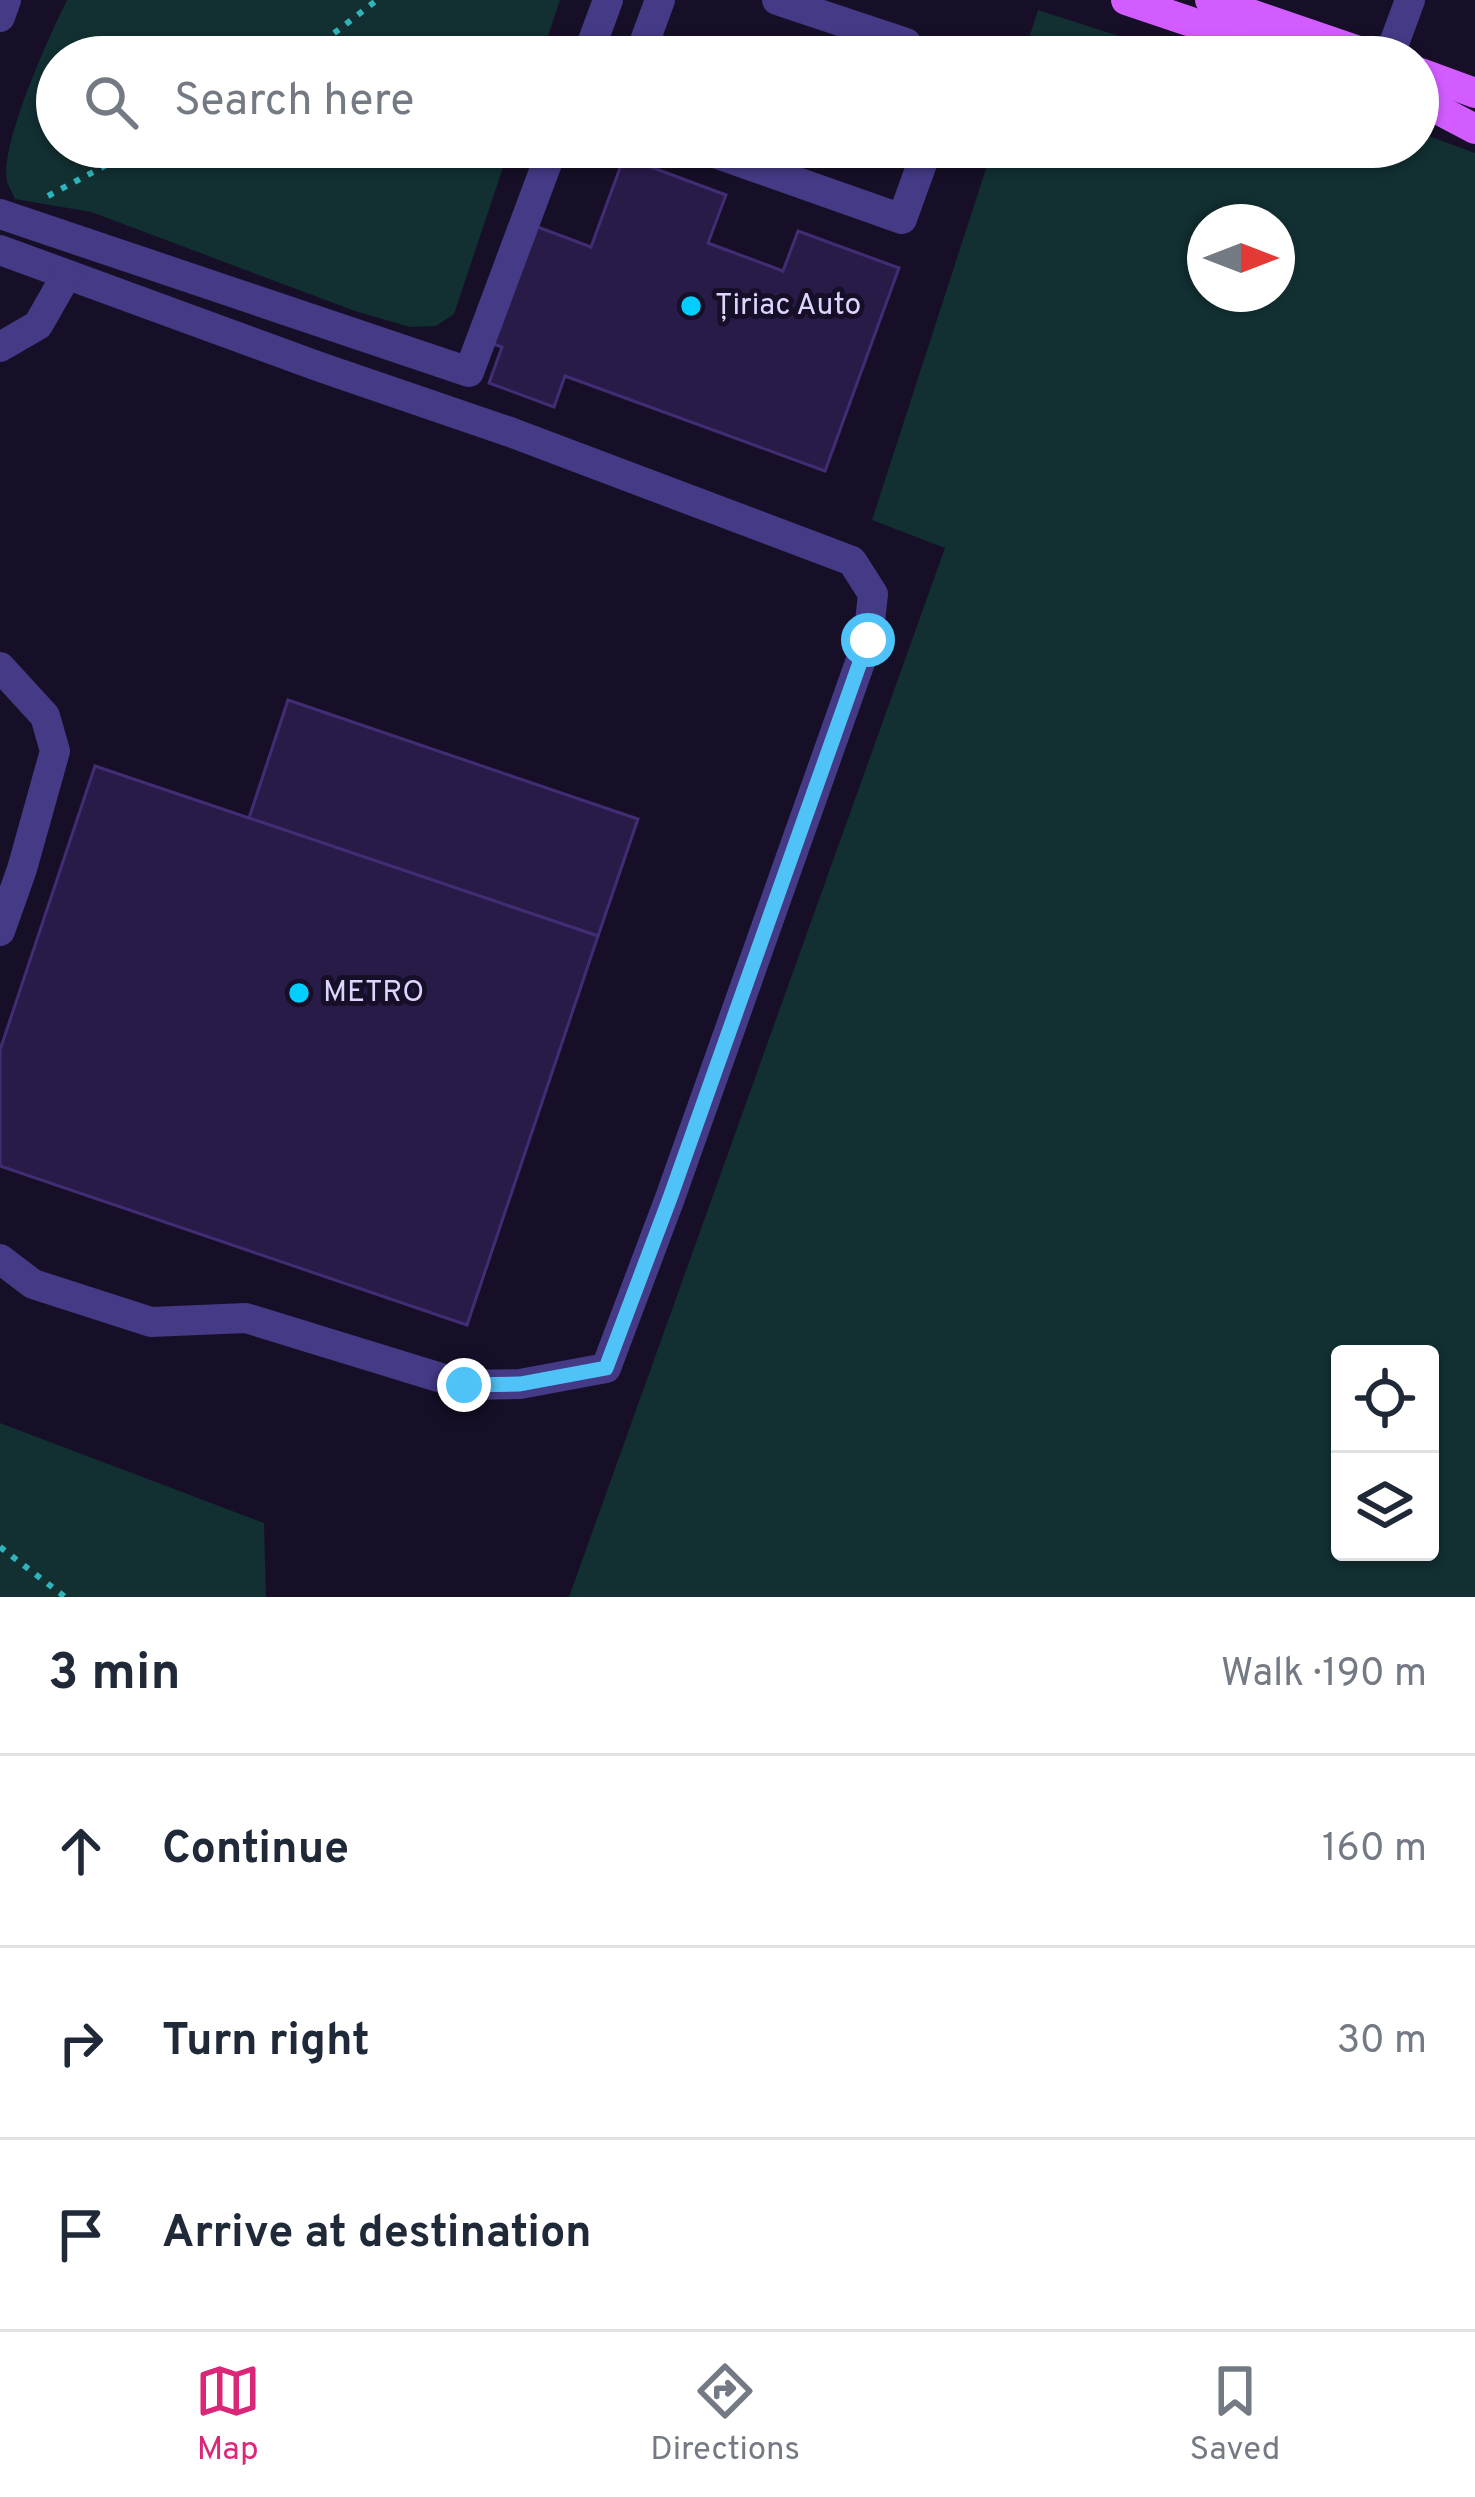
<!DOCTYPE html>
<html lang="en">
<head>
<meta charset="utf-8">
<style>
	:root { --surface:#fff; --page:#f2f2f3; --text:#1f2937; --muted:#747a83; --line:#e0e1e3; --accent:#db2777 }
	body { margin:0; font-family:Overpass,sans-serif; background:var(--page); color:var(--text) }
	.controls { position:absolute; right:36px; bottom:36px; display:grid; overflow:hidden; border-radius:12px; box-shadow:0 3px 9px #0004 }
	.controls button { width:108px; height:108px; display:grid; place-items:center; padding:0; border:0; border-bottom:3px solid var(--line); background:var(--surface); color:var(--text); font:60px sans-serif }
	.compass { position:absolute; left:1187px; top:204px; width:108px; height:108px; border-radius:50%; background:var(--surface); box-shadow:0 3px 9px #0004; rotate:90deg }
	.stop { position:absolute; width:36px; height:36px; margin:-27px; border:9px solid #4fc3f7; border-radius:50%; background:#fff }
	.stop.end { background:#4fc3f7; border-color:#fff; box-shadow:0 3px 12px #0008 }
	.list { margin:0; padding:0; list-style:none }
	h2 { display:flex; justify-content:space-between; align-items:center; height:156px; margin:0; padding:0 48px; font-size:51px }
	h2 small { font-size:39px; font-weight:400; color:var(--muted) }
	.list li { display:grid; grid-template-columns:78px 1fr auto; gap:36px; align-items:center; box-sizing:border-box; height:192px; padding:0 48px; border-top:3px solid var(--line) }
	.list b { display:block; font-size:45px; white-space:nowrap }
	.list em { font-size:39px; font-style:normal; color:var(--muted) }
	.icon { flex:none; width:66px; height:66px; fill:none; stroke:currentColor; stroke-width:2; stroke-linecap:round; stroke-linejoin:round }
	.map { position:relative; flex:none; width:1475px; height:1597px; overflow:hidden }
	.search { position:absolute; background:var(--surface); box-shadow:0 3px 9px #0004; left:36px; right:36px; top:36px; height:132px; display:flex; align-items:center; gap:30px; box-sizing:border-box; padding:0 42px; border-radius:66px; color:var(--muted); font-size:45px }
	.sheet { height:732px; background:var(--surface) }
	nav { display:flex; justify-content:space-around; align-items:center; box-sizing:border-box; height:168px; border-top:3px solid var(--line); background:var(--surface); font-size:33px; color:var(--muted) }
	nav a { display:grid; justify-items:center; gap:6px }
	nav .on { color:var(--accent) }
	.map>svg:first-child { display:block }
	.green { fill:#122f31; fill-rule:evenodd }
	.building { fill:#281b48; stroke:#422d74; stroke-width:3 }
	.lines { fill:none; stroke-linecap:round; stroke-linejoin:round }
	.path { stroke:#2eb4ba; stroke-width:6; stroke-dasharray:6 9; stroke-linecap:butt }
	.minor { stroke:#443a86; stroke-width:30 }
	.major { stroke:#d25cff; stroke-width:30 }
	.route { stroke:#4fc3f7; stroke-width:15 }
	.poi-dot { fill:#01cdff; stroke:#160f27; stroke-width:4.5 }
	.labels { text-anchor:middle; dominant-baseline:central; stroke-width:10; stroke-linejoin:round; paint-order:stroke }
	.poi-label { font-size:30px; fill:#ded5ff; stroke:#160f27; text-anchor:start }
</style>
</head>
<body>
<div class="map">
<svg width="1475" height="1597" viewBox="0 0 1475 1597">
	<rect width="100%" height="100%" fill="#160f27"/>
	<g class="green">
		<path d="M 67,0 L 560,0 L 541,57 L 57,57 L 57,147 L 510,147 L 454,314 L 436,326 L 410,327 L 355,311 L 91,212 L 15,199 C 13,193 9,188 7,182 C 0,143 49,37 67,0 Z"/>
		<path d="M 1038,10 L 1184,57 L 1023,57 Z"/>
		<path d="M 1418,132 L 1475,153 L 1475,1597 L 569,1597 L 945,548 L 872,520 L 993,147 L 1418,147 ZM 1277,222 L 1277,294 L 1205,294 L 1205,222 ZM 1430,1354 L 1430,1552 L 1340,1552 L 1340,1354 Z"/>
		<path d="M 0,1423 L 264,1523 L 266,1597 L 0,1597 Z"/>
	</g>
	<g class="building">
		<path d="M 624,157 L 726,195 L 708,243 L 783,271 L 798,231 L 899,268 L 825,471 L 565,376 L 554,407 L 489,383 L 502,347 L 484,341 L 527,223 L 591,247 Z"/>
		<path d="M 288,700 L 638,819 L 598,936 L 249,818 Z"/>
		<path d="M 95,766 L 598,936 L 467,1325 L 0,1166 L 0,1050 Z"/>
	</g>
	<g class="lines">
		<g class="path">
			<path d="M 296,57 L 324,41 L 377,0"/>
			<path d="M 48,196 L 140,147"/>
			<path d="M 0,1547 L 65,1597"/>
		</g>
		<g class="minor">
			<path d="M 777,0 L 906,43"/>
			<path d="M 0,17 L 6,0"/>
			<path d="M 644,45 L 681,57"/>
			<path d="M 587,57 L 608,0"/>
			<path d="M 639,57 L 660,0"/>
			<path d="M 960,57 L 961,56"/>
			<path d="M 1389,57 L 1410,0"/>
			<path d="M 698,147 L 902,219 L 928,147"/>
			<path d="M 0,214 L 469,372 L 553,147"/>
			<path d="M 0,250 L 320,367 L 510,432 L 852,561 L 873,594 L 868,640 L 670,1198 L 606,1368 L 520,1384 L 464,1385 L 246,1318 L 151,1322 L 33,1284 L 0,1259"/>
			<path d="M 0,347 L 38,325 L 66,276"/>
			<path d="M 0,667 L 45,716 L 55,751 L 22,869 L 0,931"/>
		</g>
		<g class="major">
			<path d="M 1126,0 L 1295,57"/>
			<path d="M 1210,0 L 1376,57"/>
			<path d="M 1418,72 L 1475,93"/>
			<path d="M 1418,99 L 1475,129"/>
		</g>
	</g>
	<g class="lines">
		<path class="route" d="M 464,1385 L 520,1384 L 606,1368 L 670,1198 L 868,640"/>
	</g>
	<g class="poi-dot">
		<circle cx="691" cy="306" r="12"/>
		<circle cx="299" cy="993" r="12"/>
	</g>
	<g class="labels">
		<g class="poi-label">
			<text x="715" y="306">Țiriac Auto</text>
			<text x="323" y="993">METRO</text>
		</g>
	</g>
</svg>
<div class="controls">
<button><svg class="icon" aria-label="locate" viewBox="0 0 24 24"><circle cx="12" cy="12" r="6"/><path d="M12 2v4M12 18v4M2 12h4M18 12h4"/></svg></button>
<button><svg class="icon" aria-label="layers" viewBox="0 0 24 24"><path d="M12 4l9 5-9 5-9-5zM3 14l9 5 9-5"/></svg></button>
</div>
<svg class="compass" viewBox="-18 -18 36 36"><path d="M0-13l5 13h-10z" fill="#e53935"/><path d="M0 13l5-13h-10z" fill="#747a83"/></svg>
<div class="stop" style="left:868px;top:640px"></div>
<div class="stop end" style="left:464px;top:1385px"></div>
<div class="search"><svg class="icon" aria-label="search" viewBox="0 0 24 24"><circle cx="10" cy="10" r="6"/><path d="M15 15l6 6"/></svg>Search here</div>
</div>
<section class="sheet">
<h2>3 min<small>Walk · 190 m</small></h2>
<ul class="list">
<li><svg class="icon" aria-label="ahead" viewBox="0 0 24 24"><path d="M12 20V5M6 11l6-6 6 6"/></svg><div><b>Continue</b></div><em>160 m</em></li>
<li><svg class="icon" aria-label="right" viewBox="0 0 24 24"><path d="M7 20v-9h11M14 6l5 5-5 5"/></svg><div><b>Turn right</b></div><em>30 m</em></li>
<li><svg class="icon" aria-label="arrive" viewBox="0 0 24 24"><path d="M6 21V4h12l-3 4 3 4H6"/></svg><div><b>Arrive at destination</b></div></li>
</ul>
</section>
<nav>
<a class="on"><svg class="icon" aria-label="map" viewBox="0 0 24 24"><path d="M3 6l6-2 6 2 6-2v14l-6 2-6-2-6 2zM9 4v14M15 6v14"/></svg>Map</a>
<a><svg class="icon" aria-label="directions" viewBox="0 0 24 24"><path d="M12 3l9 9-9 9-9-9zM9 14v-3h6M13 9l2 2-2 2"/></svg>Directions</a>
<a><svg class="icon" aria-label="saved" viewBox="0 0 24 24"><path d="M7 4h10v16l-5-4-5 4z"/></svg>Saved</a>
</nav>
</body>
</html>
